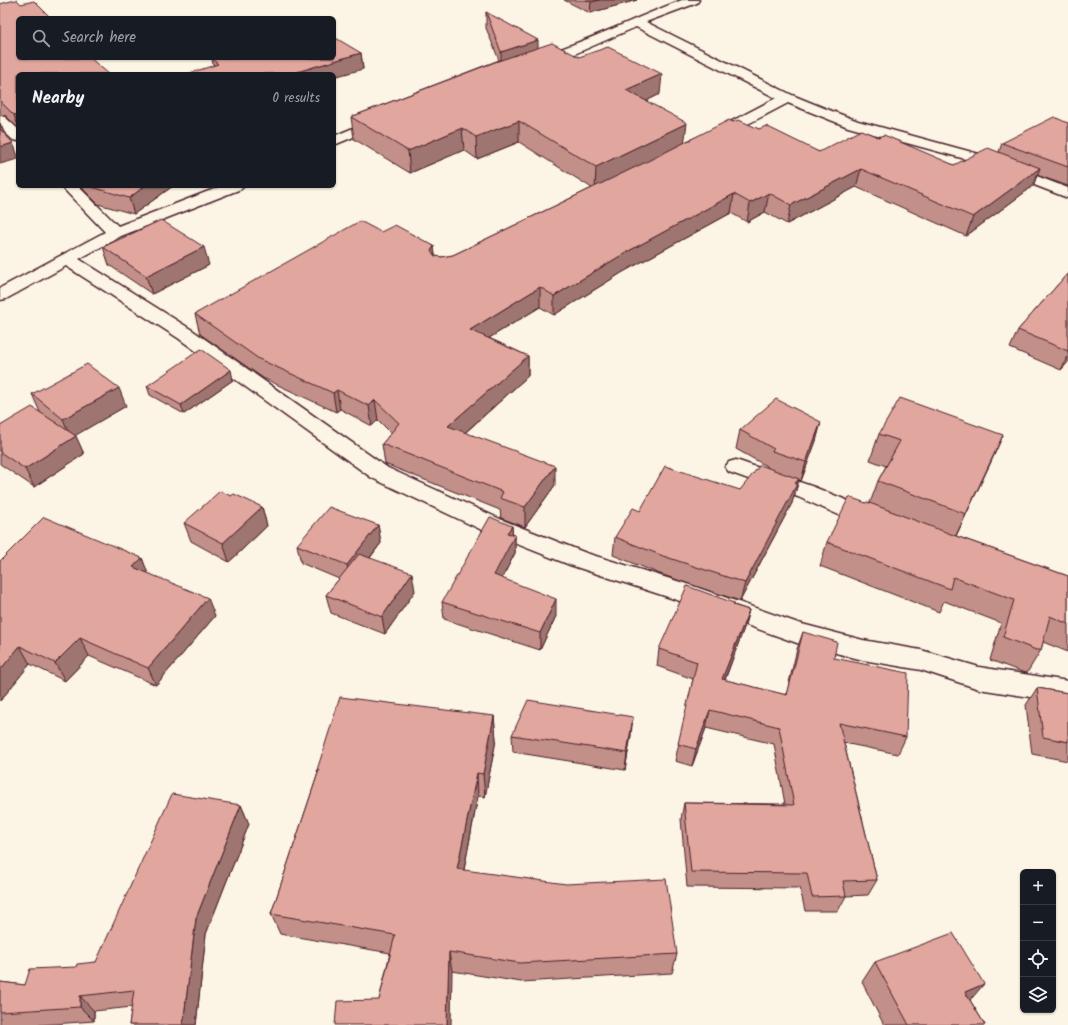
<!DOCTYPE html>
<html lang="en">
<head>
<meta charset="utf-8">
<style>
	:root { --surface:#171b24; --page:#20242c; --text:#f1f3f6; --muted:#9ea1a6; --line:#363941 }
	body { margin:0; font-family:Kalam,sans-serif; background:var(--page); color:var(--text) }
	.controls { position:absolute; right:12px; bottom:12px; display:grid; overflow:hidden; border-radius:6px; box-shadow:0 1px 3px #0004 }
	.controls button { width:36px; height:36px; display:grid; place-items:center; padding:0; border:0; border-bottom:1px solid var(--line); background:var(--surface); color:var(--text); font:20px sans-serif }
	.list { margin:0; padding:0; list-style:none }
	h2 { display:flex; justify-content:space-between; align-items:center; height:52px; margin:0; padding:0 16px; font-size:17px }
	h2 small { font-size:13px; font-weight:400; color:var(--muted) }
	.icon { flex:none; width:22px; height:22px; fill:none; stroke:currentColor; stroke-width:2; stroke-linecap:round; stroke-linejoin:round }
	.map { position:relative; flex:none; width:1068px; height:1025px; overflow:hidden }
	.search { position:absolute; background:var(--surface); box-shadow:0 1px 3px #0004; left:16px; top:16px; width:320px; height:44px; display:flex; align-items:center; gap:10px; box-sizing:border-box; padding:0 14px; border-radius:6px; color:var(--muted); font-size:15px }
	.panel { position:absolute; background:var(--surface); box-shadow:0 1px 3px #0004; left:16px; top:72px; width:320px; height:116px; border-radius:6px }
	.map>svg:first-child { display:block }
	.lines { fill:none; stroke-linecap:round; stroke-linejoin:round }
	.street-casing { stroke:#4a1f2b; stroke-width:3 }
	.street { fill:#fcf5e5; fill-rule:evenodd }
	.wall { fill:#c29088; stroke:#4a1f2b }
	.shaded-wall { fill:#9e756f; stroke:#4a1f2b }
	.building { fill:#e1a79e; stroke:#4a1f2b }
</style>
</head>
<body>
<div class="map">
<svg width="1068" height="1025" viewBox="0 0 1068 1025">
	<rect width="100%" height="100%" fill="#fcf5e5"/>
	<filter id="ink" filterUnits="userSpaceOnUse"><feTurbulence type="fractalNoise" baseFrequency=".025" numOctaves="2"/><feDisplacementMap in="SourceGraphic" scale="8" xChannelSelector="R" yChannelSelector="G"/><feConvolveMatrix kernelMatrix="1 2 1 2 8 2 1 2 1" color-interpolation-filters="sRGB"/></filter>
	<g filter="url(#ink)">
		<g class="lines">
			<defs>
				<g id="street">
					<path d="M 682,0 L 699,0 L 697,3 L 646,22 L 792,95 L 824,108 L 858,121 L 979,154 L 1068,188 L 1068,198 L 969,160 L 848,127 L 788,103 L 721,138 L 716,139 L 711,138 L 709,135 L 711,132 L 776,98 L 636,27 L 570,56 L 540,65 L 535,64 L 533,61 L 535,58 C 585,42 633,19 682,0 Z"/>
					<path d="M 0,116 L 5,117 L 18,129 L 18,141 L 13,140 L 0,128 Z"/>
					<path d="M 380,117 L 385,118 L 387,121 L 385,124 L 334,145 L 334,136 Z"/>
					<path d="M 61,186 L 78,186 L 118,226 L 222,186 L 244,186 L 241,189 L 121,236 L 79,259 L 192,330 L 388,468 L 500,519 L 586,553 L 690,585 L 798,623 L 863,640 L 921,650 L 979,667 L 1068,681 L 1068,703 L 979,689 L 921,670 L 863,660 L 797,643 L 674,599 L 570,565 L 484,531 L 372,478 L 178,338 L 66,266 L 6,299 L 0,300 L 0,288 L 105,232 Z"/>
					<path d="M 736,460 L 814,487 L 878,513 L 881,519 L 878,525 L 870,527 L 862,525 L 798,497 L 729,472 L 725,467 L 729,462 Z"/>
				</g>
			</defs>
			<use href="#street" class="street-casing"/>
			<use href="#street" class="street"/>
		</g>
		<g class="wall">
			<path d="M 564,0 L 637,0 L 590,13 Z"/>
			<path d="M 0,4 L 18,74 L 18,128 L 6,116 L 0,115 Z"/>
			<path d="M 486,12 L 538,48 L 579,57 L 660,94 L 646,101 L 684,142 L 733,122 L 759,129 L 819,152 L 878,137 L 954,165 L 999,152 L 1002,143 L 1068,123 L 1068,186 L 1037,175 L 1033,186 L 966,236 L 856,187 L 787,224 L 765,212 L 747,222 L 731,213 L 623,272 L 554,315 L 540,307 L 489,338 L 528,356 L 528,376 L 465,433 L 555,485 L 525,527 L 501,518 L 500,510 L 385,464 L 382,444 L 391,433 L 378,420 L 372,426 L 340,409 L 336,412 L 263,378 L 200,334 L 195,314 L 381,232 L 434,246 L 435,256 L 442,257 L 453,255 L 592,188 L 519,142 L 477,159 L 464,150 L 410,173 L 354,139 L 351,117 L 499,60 L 486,28 Z"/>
			<path d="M 361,53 L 363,69 L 213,65 L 212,59 Z"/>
			<path d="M 82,186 L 173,186 L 134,214 L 98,204 L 83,189 Z"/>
			<path d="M 103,247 L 209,265 L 152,294 L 109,265 Z"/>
			<path d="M 1068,273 L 1068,362 L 1061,370 L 1010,348 L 1018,330 Z"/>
			<path d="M 233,380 L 184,414 L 150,395 L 147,386 Z"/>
			<path d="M 32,394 L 126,406 L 75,435 L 84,454 L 34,487 L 0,464 L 0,426 L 40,412 Z"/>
			<path d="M 821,422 L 816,441 L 801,481 L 799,480 L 794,497 L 793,499 L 792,503 L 740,601 L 660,574 L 613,555 L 615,537 L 640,511 L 740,490 L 768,468 L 768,467 L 736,449 L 740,430 Z"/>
			<path d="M 879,434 L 1003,435 L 956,536 L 1068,576 L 1068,652 L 1043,642 L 1041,650 L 1027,673 L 1022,672 L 990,660 L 1001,623 L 944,601 L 939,612 L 820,566 L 827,542 L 866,503 L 870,503 L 878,481 L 886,466 L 870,460 Z"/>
			<path d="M 231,496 L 262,507 L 267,526 L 229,562 L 191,541 L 184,523 Z"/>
			<path d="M 378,525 L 381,543 L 370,558 L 415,591 L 385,634 L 331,613 L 326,595 L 339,579 L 301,563 L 297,545 Z"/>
			<path d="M 512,526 L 512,534 L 515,535 L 515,553 L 502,578 L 556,616 L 540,650 L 444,619 L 442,602 Z"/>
			<path d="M 142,558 L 148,574 L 215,616 L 156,685 L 89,656 L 65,681 L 30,664 L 0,701 L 0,561 Z"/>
			<path d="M 734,603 L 734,605 L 749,610 L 744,628 L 725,680 L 786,695 L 797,649 L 803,632 L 834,658 L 906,737 L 898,754 L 844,743 L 877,880 L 868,895 L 846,896 L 838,911 L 805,911 L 800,888 L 687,887 L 681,819 L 684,803 L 785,804 L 774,744 L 706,728 L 692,766 L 675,761 L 693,679 L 657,666 L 659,649 Z"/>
			<path d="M 1037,688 L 1068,693 L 1068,761 L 1032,754 L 1026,705 Z"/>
			<path d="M 494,716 L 496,740 L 485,797 L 478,796 L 464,870 L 677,954 L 672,973 L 521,982 L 452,971 L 379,1000 L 390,953 L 280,934 L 271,914 L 318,773 L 317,770 Z"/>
			<path d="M 512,735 L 631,735 L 625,770 L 513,752 Z"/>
			<path d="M 241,805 L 249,824 L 206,934 L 196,1025 L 129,1025 L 132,1007 L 94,1011 L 94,1021 L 40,1025 L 0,1025 L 0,982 L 25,985 L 76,967 L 96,962 Z"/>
			<path d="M 875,962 L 970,1000 L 985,1025 L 884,1025 L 862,982 Z"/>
		</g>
		<g class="shaded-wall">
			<path d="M 599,0 L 637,0 L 590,13 L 591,2 Z"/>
			<path d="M 538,40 L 538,56 L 501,68 L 501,52 Z"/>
			<path d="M 361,53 L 363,69 L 334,77 L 334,74 L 290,74 Z"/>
			<path d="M 662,74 L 660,94 L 625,112 L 626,90 Z"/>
			<path d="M 18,114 L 18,126 L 14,115 Z"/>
			<path d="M 519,121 L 519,142 L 477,159 L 476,137 Z"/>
			<path d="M 0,123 L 5,134 L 0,135 Z"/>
			<path d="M 687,123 L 684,145 L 595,190 L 596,167 Z"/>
			<path d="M 462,128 L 464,150 L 410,173 L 408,151 Z"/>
			<path d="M 13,143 L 18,156 L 18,159 L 0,164 L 0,147 Z"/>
			<path d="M 1040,168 L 1033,186 L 966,236 L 973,217 Z"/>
			<path d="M 861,169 L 856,187 L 787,224 L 791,205 Z"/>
			<path d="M 145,186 L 173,186 L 134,214 L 129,198 Z"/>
			<path d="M 769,193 L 765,212 L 747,222 L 750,203 Z"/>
			<path d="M 734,194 L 731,213 L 623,272 L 554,315 L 554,296 L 625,253 Z"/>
			<path d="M 434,246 L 436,265 L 431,251 Z"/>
			<path d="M 204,247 L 209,265 L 152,294 L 146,276 Z"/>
			<path d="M 540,287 L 540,307 L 471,349 L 470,330 Z"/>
			<path d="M 528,356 L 528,376 L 450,446 L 448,426 Z"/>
			<path d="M 1068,356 L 1068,362 L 1061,370 Z"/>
			<path d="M 231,370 L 233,380 L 184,414 L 181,405 Z"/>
			<path d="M 119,388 L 126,406 L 71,438 L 63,419 Z"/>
			<path d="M 337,390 L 340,409 L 336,412 L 333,393 Z"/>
			<path d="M 375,400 L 378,420 L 372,426 L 369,406 Z"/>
			<path d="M 821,422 L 816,441 L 801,481 L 806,462 Z"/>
			<path d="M 1003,435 L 991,462 L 954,540 L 966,514 Z"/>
			<path d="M 76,436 L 84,454 L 34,487 L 25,469 Z"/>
			<path d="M 555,466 L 555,485 L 525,527 L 525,507 Z"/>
			<path d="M 799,479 L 794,497 L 793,499 L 792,503 L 740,601 L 745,583 L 795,483 Z"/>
			<path d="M 262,507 L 267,526 L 229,562 L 223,543 Z"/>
			<path d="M 378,525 L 381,543 L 350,583 L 347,565 Z"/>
			<path d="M 512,526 L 513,539 L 515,535 L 515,553 L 495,592 L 494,575 L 507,533 Z"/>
			<path d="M 142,558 L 149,576 L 133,567 Z"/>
			<path d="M 412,573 L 415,591 L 385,634 L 382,617 Z"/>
			<path d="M 208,598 L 215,616 L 156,685 L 148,668 Z"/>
			<path d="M 556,599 L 556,616 L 540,650 L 540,633 Z"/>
			<path d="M 749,610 L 744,628 L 718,697 L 722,679 Z"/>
			<path d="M 80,638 L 89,656 L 65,681 L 55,663 Z"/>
			<path d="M 20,646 L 30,664 L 0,701 L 0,670 Z"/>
			<path d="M 710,710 L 706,728 L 692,766 L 696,749 Z"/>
			<path d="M 494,716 L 496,740 L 485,797 L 483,774 Z"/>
			<path d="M 633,717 L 631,735 L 625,770 L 627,753 Z"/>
			<path d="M 477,773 L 478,796 L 460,890 L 457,869 Z"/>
			<path d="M 241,805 L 249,824 L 206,934 L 196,1025 L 183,1025 L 196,918 Z"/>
			<path d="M 449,952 L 452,971 L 451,1025 L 447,1025 Z"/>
			<path d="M 984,984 L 967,1004 L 965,992 Z"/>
			<path d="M 80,996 L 94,1011 L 94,1021 L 80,1007 Z"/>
		</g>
		<g class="building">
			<path d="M 15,0 L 17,0 L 21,4 L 34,1 L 51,18 L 18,18 L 18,58 L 90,58 L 109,74 L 18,74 L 18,114 L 14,115 L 0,101 L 0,4 Z"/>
			<path d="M 586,0 L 599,0 L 591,2 Z"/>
			<path d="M 486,12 L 538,40 L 501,52 Z"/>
			<path d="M 334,37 L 361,53 L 290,74 L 187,74 L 218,64 L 212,59 L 217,58 L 334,58 Z"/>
			<path d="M 552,43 L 579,57 L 608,47 L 662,74 L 626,90 L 687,123 L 596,167 L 519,121 L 476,137 L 462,128 L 408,151 L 351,117 L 495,62 Z"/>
			<path d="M 1054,117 L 1068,123 L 1068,167 L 1002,143 Z"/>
			<path d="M 729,120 L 733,122 L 739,120 L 759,129 L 766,126 L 819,152 L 861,130 L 878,137 L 884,135 L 954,165 L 988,148 L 1040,168 L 973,217 L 861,169 L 791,205 L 769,193 L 750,203 L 734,194 L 625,253 L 554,296 L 540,287 L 470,330 L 528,356 L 448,426 L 555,466 L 525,507 L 500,498 L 503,492 L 382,444 L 399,423 L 375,400 L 369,406 L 337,390 L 333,393 L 259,359 L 195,314 L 360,221 L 381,232 L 395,225 L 434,246 L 431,251 L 435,256 L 442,257 L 453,255 L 646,162 Z"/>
			<path d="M 0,129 L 13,143 L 0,147 Z"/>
			<path d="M 91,186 L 145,186 L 129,198 L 92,187 Z"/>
			<path d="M 161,220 L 204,247 L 146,276 L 103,247 Z"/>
			<path d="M 1068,273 L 1068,351 L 1018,330 Z"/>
			<path d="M 201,349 L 231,370 L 181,405 L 147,386 Z"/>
			<path d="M 87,364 L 119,388 L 63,419 L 32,394 Z"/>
			<path d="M 900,398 L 1003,435 L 966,514 L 878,481 L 900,441 L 879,434 Z"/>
			<path d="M 776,399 L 821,422 L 806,462 L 772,451 L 774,449 L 740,430 Z"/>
			<path d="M 32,407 L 76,436 L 25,469 L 0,452 L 0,426 Z"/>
			<path d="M 760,465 L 799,479 L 795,483 L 797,484 L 745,583 L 663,556 L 615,537 L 633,508 L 640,511 L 665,466 L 740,490 Z"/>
			<path d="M 220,491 L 231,496 L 234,494 L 262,507 L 223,543 L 184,523 Z"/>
			<path d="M 849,497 L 866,503 L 867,502 L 956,536 L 1068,576 L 1068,624 L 1050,616 L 1041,650 L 1036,650 L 1003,637 L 1014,600 L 953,577 L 950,589 L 827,542 Z"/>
			<path d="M 329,507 L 378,525 L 347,565 L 297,545 Z"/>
			<path d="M 44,517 L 142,558 L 133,567 L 208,598 L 148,668 L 80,638 L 55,663 L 20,646 L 0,670 L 0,561 Z"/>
			<path d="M 490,517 L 512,526 L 507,533 L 515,535 L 494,575 L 556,599 L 540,633 L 442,602 Z"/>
			<path d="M 359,554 L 412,573 L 382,617 L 326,595 Z"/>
			<path d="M 687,586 L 734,603 L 733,605 L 749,610 L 722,679 L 787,695 L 803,632 L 837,642 L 834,658 L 908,673 L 906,737 L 839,723 L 877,880 L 843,881 L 846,896 L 812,897 L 807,873 L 691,872 L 684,803 L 794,805 L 779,727 L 710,710 L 696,749 L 678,744 L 697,662 L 659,649 Z"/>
			<path d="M 1037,688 L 1068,693 L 1068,742 L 1043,737 Z"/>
			<path d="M 340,697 L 494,716 L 483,774 L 477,773 L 457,869 L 566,884 L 666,879 L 677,954 L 520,963 L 449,952 L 447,1025 L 335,1025 L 337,1001 L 379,1000 L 395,935 L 271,914 L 319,770 L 317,770 Z"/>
			<path d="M 528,700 L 633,717 L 627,753 L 512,735 Z"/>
			<path d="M 172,794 L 241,805 L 196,918 L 183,1025 L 129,1025 L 134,990 L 80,996 L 80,1007 L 0,1012 L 0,982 L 25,985 L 30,969 L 76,967 L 77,964 L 96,962 Z"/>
			<path d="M 953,933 L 984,984 L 965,992 L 985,1025 L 909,1025 L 875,962 Z"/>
		</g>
	</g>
</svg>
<div class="controls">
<button>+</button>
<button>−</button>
<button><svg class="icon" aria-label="locate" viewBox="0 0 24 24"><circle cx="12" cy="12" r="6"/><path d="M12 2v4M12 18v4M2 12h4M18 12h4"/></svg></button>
<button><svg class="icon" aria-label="layers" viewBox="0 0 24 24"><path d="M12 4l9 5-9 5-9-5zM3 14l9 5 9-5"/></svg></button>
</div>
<div class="search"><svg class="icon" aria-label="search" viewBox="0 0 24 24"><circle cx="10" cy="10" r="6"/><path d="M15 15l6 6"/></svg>Search here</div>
<section class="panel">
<h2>Nearby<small>0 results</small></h2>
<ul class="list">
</ul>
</section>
</div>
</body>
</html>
